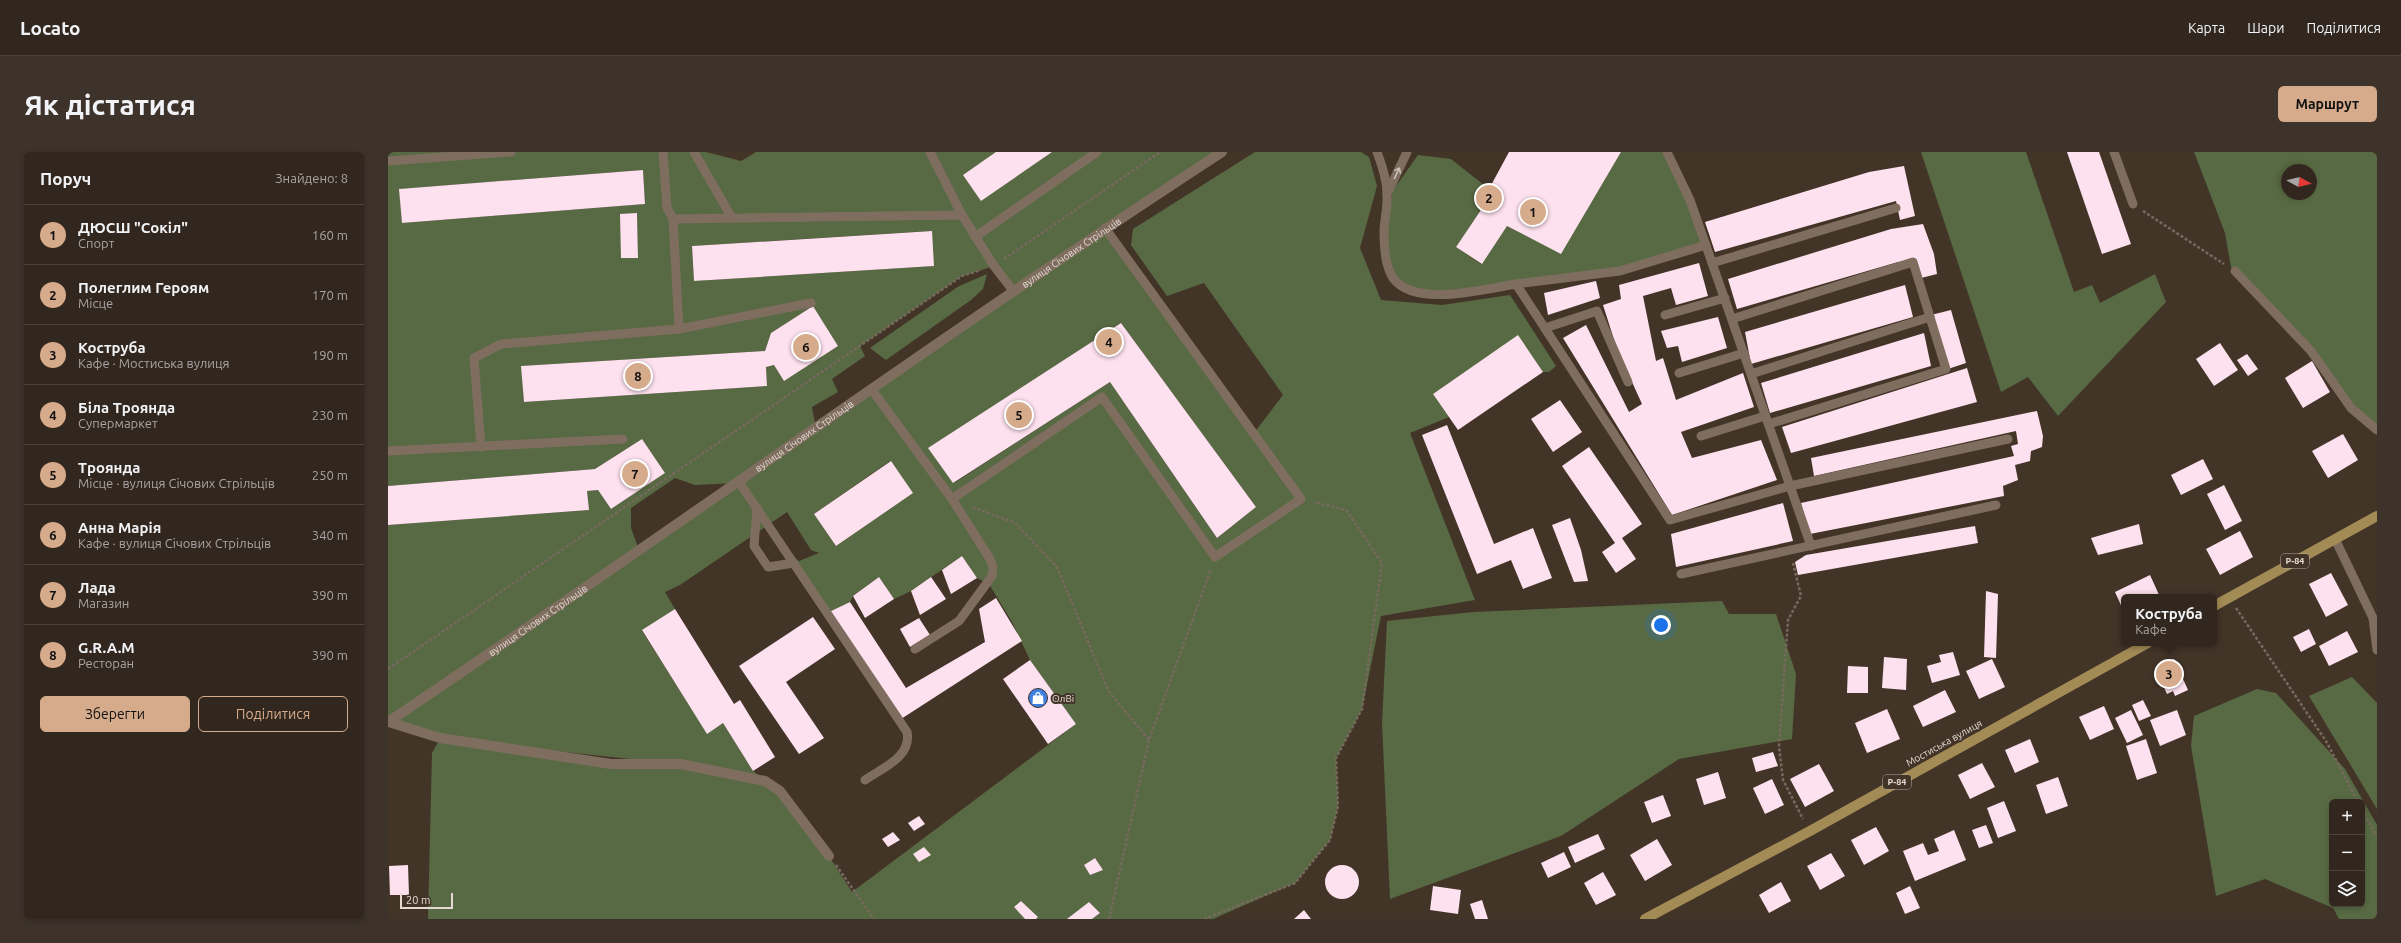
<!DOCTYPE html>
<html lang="uk">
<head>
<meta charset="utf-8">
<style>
	:root { --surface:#32271e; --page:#3d332b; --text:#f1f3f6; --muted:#a8a5a4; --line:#4d443c; --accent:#d6ab8b }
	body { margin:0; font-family:Ubuntu,sans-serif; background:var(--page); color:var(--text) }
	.controls { position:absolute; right:12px; bottom:12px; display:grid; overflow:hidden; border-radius:6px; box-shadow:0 2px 6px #0003 }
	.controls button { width:36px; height:36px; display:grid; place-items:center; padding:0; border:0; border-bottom:1px solid var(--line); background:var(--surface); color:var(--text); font:20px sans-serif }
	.compass { position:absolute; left:1893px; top:12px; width:36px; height:36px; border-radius:50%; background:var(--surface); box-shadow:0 2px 6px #0003; rotate:98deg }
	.scale { position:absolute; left:12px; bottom:10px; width:53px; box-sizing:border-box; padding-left:4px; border:2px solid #e4dad2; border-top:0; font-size:11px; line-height:14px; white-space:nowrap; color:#e4dad2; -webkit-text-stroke:3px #433428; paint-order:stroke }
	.you { position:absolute; left:1273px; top:473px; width:14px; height:14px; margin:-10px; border:3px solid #fff; border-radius:50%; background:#1a73e8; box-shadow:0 0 0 6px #1a73e833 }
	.badge { display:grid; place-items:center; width:26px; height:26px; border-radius:50%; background:var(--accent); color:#111; font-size:13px; font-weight:700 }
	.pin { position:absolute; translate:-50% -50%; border:2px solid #fff; box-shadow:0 1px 4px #0006 }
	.popup { position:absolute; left:1733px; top:442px; width:96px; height:52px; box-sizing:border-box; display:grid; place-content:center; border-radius:6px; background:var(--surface); filter:drop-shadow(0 1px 3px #0005); font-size:13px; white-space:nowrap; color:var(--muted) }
	.popup b { font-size:15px; color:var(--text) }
	.popup::after { content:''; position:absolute; left:50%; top:100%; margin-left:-8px; border:8px solid transparent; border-top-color:var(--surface) }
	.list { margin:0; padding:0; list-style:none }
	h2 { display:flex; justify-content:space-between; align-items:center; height:52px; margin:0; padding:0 16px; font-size:17px }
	h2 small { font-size:13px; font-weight:400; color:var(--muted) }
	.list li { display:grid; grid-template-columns:26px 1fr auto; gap:12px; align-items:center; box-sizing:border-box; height:60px; padding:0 16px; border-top:1px solid var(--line) }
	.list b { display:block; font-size:15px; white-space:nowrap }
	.list p { margin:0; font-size:13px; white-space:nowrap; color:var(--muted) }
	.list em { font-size:13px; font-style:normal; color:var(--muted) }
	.actions { display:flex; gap:8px; padding:12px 16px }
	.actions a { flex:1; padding:9px 0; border:1px solid var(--accent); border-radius:6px; text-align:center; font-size:14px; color:var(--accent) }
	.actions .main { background:var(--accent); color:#111 }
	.icon { flex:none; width:22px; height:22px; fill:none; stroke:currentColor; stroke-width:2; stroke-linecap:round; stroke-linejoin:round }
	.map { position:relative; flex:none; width:1989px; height:767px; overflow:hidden; border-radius:6px }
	header { display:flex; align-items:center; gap:24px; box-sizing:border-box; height:56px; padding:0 20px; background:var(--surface); border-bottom:1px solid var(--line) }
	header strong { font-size:19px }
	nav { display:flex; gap:22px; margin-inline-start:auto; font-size:14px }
	.intro { display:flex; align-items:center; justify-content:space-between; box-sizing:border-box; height:96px; padding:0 24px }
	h1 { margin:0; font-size:28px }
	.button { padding:10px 18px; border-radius:6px; background:var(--accent); color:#111; font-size:14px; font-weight:700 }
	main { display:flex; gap:24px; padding:0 24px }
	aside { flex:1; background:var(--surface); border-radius:6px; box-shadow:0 2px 6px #0003 }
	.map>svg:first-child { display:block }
	.green { fill:#586a43; fill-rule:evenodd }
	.building { fill:#fde1ee }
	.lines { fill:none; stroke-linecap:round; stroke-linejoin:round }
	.path { stroke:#77695e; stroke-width:2.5; stroke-dasharray:3 2; stroke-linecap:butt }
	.lane { stroke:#7f6e60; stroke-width:9 }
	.street { stroke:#7f6e60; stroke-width:10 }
	.primary { stroke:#a38b55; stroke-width:10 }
	.oneway { stroke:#cbbfb6 }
	.labels { text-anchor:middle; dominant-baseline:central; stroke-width:4; stroke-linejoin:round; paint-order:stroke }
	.shield { fill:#433428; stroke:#b4a89f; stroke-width:1 }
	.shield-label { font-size:9px; font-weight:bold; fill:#e4dad2 }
	.street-label { font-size:10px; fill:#e4dad2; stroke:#433428 }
	.poi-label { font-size:10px; fill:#e4dad2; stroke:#433428; text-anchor:start }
</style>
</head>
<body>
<header>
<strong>Locato</strong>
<nav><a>Карта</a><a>Шари</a><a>Поділитися</a></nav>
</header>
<div class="intro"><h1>Як дістатися</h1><a class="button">Маршрут</a></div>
<main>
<aside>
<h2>Поруч<small>Знайдено: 8</small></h2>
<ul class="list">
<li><span class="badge">1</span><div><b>ДЮСШ &quot;Сокіл&quot;</b><p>Спорт</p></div><em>160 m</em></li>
<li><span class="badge">2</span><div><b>Полеглим Героям</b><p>Місце</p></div><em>170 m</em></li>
<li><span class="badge">3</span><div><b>Коструба</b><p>Кафе · Мостиська вулиця</p></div><em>190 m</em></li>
<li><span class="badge">4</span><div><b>Біла Троянда</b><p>Супермаркет</p></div><em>230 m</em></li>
<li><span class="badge">5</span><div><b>Троянда</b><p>Місце · вулиця Січових Стрільців</p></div><em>250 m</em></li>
<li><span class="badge">6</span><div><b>Анна Марія</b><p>Кафе · вулиця Січових Стрільців</p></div><em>340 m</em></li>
<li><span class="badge">7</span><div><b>Лада</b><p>Магазин</p></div><em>390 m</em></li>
<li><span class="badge">8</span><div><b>G.R.A.M</b><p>Ресторан</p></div><em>390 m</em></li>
</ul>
<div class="actions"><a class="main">Зберегти</a><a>Поділитися</a></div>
</aside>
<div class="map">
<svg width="1989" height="767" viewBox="0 0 1989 767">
	<rect width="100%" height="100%" fill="#433428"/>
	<g class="green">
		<path d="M 0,0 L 318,0 L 353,9 L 368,0 L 835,0 L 719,78 L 866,281 L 895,243 L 816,131 L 779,144 L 743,93 L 745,77 L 867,0 L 973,0 L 981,5 L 989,34 L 972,96 L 993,148 L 1054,153 L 1122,143 L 1168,214 L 1161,220 L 1155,220 L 1130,184 L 1045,242 L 1061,265 L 1022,281 L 1087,448 L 993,464 L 974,557 L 948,606 L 950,654 L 942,688 L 907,731 L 825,767 L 704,767 L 712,761 L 701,750 L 680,767 L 648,767 L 650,765 L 633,749 L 626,755 L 637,767 L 40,767 L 44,601 L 52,587 L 0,570 L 0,373 L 200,358 L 199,339 L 210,338 L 223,357 L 277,321 L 254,287 L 207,317 L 0,334 ZM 255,18 L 257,52 L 14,71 L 12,37 ZM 232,62 L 249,62 L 250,106 ZM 543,79 L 545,114 L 306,129 L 304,94 ZM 606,114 L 625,140 L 428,277 L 424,255 L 450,240 L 444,227 L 477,204 L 472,194 L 574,124 ZM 425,154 L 450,194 L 396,228 L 386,213 L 378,215 L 379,234 L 136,250 L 134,214 L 377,199 L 383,181 ZM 733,171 L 868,355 L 829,386 L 722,230 L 566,331 L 541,296 ZM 502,309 L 524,341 L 448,394 L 426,362 ZM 287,326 L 307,333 L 349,331 L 251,398 L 243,376 L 243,356 ZM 399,360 L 423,398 L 431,401 L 406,411 L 439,461 L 462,450 L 465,444 L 491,425 L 506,447 L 523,439 L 574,404 L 589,426 L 601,432 L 624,470 L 642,508 L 688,572 L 464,740 L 441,704 L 392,639 L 365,619 L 335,571 L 319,581 L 254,479 L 287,457 L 277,440 L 292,433 ZM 66,588 L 288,612 L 223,612 ZM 707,706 L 715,718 L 702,723 L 696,713 Z"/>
		<path d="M 1233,0 L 1279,0 L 1318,93 L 1232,119 L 1128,132 L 1027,141 L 1005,126 L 996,81 L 1005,38 L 1030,3 L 1063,7 L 1101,37 L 1101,46 L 1068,95 L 1093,112 L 1119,74 L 1173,101 Z"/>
		<path d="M 1533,0 L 1638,0 L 1686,140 L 1704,133 L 1712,151 L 1767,122 L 1778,150 L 1670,264 L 1640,225 L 1613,240 Z"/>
		<path d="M 1806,0 L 1989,0 L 1989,278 L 1963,256 L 1923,199 L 1843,115 L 1837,81 ZM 1899,18 L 1923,18 L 1923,42 L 1899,42 Z"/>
		<path d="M 599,122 L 595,137 L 583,148 L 498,208 L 482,196 L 571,134 Z"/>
		<path d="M 1334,449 L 1341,462 L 1388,462 L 1408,522 L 1404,587 L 1291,607 L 1173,684 L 1002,747 L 994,571 L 999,469 L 1085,460 Z"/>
		<path d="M 1964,525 L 1989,551 L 1989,657 L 1921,544 Z"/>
		<path d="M 1869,537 L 1888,541 L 1957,617 L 1989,673 L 1989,767 L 1951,767 L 1945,756 L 1877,727 L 1828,744 L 1803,594 L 1806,564 ZM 1944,650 L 1974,650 L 1974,752 L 1944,752 Z"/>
	</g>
	<g class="building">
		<path d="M 608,0 L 664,0 L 593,49 L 575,23 Z"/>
		<path d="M 1121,0 L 1233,0 L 1173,102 L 1119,74 L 1094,112 L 1068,95 L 1101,46 L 1101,37 Z"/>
		<path d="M 1679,0 L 1711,0 L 1743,92 L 1714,102 Z"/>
		<path d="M 1516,14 L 1527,64 L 1512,68 L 1508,49 L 1327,100 L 1317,70 L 1481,20 Z"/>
		<path d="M 255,18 L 257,52 L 14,71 L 11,37 Z"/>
		<path d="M 249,61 L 250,106 L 233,106 L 232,62 Z"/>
		<path d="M 1535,72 L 1546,102 L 1549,122 L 1533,126 L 1526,108 L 1510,110 L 1349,157 L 1340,127 L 1503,77 Z"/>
		<path d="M 544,79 L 546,114 L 306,129 L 304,94 Z"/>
		<path d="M 1311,111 L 1320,144 L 1288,153 L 1283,136 L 1255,144 L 1268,209 L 1275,206 L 1288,248 L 1355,221 L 1366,255 L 1293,280 L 1304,306 L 1373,288 L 1389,328 L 1284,363 L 1175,186 L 1198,173 L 1241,260 L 1254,252 L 1229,197 L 1215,153 L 1233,147 L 1231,133 Z"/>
		<path d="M 1208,129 L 1212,146 L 1160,163 L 1156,141 Z"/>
		<path d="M 1517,133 L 1525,165 L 1363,212 L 1357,180 Z"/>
		<path d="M 425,154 L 450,194 L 396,229 L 386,213 L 378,215 L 379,234 L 136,250 L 133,214 L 377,199 L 383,181 Z"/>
		<path d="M 1563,158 L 1578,211 L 1560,217 L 1543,163 Z"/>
		<path d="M 1330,165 L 1339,196 L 1294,210 L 1290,194 L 1279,196 L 1273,179 Z"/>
		<path d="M 733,171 L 868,355 L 829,386 L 722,230 L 565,331 L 540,296 Z"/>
		<path d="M 1536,181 L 1543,214 L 1382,261 L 1373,231 Z"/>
		<path d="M 1130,183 L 1155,220 L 1070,278 L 1045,242 Z"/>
		<path d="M 1832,191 L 1850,218 L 1826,234 L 1808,207 Z"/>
		<path d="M 1859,202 L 1870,217 L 1860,224 L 1849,208 Z"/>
		<path d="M 1924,209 L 1942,240 L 1915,256 L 1897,226 Z"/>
		<path d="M 1579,216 L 1589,250 L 1403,301 L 1394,275 Z"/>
		<path d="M 1172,248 L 1194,280 L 1165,300 L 1143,267 Z"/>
		<path d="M 1649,259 L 1655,284 L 1654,295 L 1643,299 L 1642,309 L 1627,313 L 1630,328 L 1615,334 L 1616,344 L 1422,382 L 1413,351 L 1626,304 L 1623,294 L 1630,292 L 1628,279 L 1426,324 L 1423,306 Z"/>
		<path d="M 1059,273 L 1106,392 L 1145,376 L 1164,426 L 1135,437 L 1123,408 L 1089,422 L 1034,283 Z"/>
		<path d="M 1955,282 L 1970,308 L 1940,326 L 1924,299 Z"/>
		<path d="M 254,287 L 277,321 L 223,357 L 210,338 L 199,339 L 201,358 L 0,373 L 0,334 L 207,317 Z"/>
		<path d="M 1201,295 L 1254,372 L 1234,386 L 1248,407 L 1228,421 L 1214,400 L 1227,391 L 1174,314 Z"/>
		<path d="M 1815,307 L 1825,327 L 1793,343 L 1783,323 Z"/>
		<path d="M 503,309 L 525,341 L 448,394 L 426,362 Z"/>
		<path d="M 1836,333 L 1854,369 L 1837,378 L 1819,342 Z"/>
		<path d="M 1395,351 L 1405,389 L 1288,415 L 1283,382 Z"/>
		<path d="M 1182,366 L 1193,398 L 1200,429 L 1186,430 L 1164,373 Z"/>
		<path d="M 1751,372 L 1755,392 L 1710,403 L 1703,386 Z"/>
		<path d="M 1587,374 L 1590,391 L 1410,423 L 1407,410 L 1418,403 Z"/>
		<path d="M 1852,379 L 1865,405 L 1832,423 L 1818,397 Z"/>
		<path d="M 574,404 L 589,426 L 563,442 L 554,418 Z"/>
		<path d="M 1943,421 L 1960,453 L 1938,465 L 1921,432 Z"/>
		<path d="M 1762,423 L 1772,445 L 1736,445 L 1736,460 L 1727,440 Z"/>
		<path d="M 491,425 L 506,447 L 477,466 L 465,444 Z"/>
		<path d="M 543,425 L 558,447 L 532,463 L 523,439 Z"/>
		<path d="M 1598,439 L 1610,442 L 1608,506 L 1596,505 Z"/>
		<path d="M 608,446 L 634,489 L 513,567 L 441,460 L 462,450 L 518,536 L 597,490 L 591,457 Z"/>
		<path d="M 287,457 L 346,552 L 352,548 L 387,605 L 365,619 L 335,571 L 319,582 L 254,478 Z"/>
		<path d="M 425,465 L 447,497 L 398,530 L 436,586 L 411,602 L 351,514 Z"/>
		<path d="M 531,466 L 542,483 L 522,495 L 512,477 Z"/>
		<path d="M 1921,477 L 1928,492 L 1913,500 L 1905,485 Z"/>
		<path d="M 1959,479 L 1970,500 L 1941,514 L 1931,494 Z"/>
		<path d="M 1565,500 L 1572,523 L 1544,531 L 1539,514 L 1553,510 L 1551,503 Z"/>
		<path d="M 1496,505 L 1519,507 L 1518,538 L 1494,536 Z"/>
		<path d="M 1604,507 L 1617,535 L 1591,547 L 1578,519 Z"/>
		<path d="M 1786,507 L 1800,538 L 1787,544 L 1785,539 L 1779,542 L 1767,516 Z"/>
		<path d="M 642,508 L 688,572 L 660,592 L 615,527 Z"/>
		<path d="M 1460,514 L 1480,515 L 1480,541 L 1459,541 Z"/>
		<path d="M 1557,538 L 1568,560 L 1535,575 L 1525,554 Z"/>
		<path d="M 1755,548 L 1763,564 L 1751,569 L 1744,553 Z"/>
		<path d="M 1716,554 L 1726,577 L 1702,588 L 1691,565 Z"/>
		<path d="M 1499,557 L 1512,587 L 1479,601 L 1467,571 Z"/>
		<path d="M 1743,558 L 1755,583 L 1739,591 L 1727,566 Z"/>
		<path d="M 1789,558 L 1798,583 L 1772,594 L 1762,568 Z"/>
		<path d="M 1642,587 L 1651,610 L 1627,621 L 1617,598 Z"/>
		<path d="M 1758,587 L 1769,621 L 1749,628 L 1738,594 Z"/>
		<path d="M 1385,600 L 1390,614 L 1368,620 L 1364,606 Z"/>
		<path d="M 1594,611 L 1607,635 L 1582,647 L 1570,623 Z"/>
		<path d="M 1431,612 L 1446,639 L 1417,655 L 1402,627 Z"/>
		<path d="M 1330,620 L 1338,646 L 1316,653 L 1308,627 Z"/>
		<path d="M 1670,625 L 1680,654 L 1658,662 L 1648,633 Z"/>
		<path d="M 1384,627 L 1396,653 L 1377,662 L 1365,636 Z"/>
		<path d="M 1275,643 L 1283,664 L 1264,671 L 1256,650 Z"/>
		<path d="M 1616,649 L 1628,679 L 1610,686 L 1599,656 Z"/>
		<path d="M 531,664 L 537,672 L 526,679 L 520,671 Z"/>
		<path d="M 1598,673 L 1605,691 L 1591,696 L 1584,678 Z"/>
		<path d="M 1488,675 L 1501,699 L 1476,713 L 1463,688 Z"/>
		<path d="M 1566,678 L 1578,708 L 1527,729 L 1515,699 L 1535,691 L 1540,703 L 1551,699 L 1546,687 Z"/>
		<path d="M 505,680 L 512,688 L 500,695 L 494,687 Z"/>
		<path d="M 1210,682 L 1217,697 L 1187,711 L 1180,695 Z"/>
		<path d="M 1269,687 L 1284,713 L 1257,729 L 1242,703 Z"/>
		<path d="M 536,695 L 543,703 L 531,710 L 525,702 Z"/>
		<path d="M 1176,700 L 1183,715 L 1160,726 L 1153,711 Z"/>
		<path d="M 1443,701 L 1457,724 L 1432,738 L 1419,714 Z"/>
		<path d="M 707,706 L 715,718 L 702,723 L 696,713 Z"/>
		<circle cx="954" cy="730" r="17"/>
		<path d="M 20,713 L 21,743 L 2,743 L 1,714 Z"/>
		<path d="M 1215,720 L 1228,743 L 1208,753 L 1196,731 Z"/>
		<path d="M 1393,730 L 1403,749 L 1381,761 L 1371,743 Z"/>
		<path d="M 1045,734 L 1073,738 L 1070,762 L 1042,758 Z"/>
		<path d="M 1522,734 L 1532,756 L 1517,762 L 1508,741 Z"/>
		<path d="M 1094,748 L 1100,767 L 1087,767 L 1082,752 Z"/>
		<path d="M 633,749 L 650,765 L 648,767 L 637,767 L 626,755 Z"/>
		<path d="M 701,750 L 712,761 L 704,767 L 679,767 Z"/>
		<path d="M 916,758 L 923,767 L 906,767 Z"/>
	</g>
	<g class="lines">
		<g class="path">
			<path d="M 1755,59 L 1836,112"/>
			<path d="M 616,107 L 772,0"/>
			<path d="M 585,355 L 627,371 L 669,415 L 721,540 L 761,588"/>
			<path d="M 1405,411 L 1413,444 L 1400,468 L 1391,594 L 1395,628 L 1415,667"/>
			<path d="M 1848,456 L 1938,589 L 1970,650"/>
			<path d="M 0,517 L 574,124 L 593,118"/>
			<path d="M 1974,657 L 1989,685"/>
			<path d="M 448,713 L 486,767"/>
			<path d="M 721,767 L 761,588 L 823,417"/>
			<path d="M 816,767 L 907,731 L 942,688 L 950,654 L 948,606 L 974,557 L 994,411 L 958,358 L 926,350"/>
		</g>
		<g class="lane">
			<path d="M 306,0 L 344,66"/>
			<path d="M 542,0 L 574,63"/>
			<path d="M 989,0 C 994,13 999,28 999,42 C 1000,55 996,68 996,81 C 996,95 997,114 1005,126 C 1027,156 1096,137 1128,132 L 1282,368 L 1402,334 L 1620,287"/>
			<path d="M 1279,0 L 1302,48 L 1423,394"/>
			<path d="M 1726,0 L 1745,52"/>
			<path d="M 0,9 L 123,0"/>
			<path d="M 999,42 L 1019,0"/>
			<path d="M 285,67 L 574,63 L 606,114 L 626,140"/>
			<path d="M 587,85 L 709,0"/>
			<path d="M 1324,111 L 1508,56"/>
			<path d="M 1847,119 L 1923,199 L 1963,256 L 1989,278"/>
			<path d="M 1128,132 L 1232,119 L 1318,93"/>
			<path d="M 1277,163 L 1337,146"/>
			<path d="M 1344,167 L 1525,110 L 1558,217 L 1381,272"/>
			<path d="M 1157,176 L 1209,159 L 1240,230"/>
			<path d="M 291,177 L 423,151"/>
			<path d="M 1291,221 L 1356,201"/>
			<path d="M 1363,222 L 1542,165"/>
			<path d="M 484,238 L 564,347 L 714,245 L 827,405 L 913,347 L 717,76"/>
			<path d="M 1313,284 L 1377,264"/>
			<path d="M 93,295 L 86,206 L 113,192 L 291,177 L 285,67 L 279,56 L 275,0"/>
			<path d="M 0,299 L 235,287"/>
			<path d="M 351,330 L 519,580 C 524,605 494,616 477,628"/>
			<path d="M 369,356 L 366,394 L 380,415 L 406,411"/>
			<path d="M 1947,387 L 1985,466 L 1989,498"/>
			<path d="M 1293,422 L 1608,353"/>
			<path d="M 527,497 L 571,469 L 604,424 L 605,415 L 602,407 L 564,347"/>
		</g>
		<g class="street">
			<path id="s1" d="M 0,570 C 280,382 552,184 834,0"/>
			<path d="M 1,570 L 52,586 L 223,612 L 293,612 L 377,629 L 392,639 L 441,704"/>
		</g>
		<g class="primary">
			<path d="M 1826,454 L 1989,364"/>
			<path d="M 1257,767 L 1422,679 L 1760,491"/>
		</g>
	</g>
	<defs><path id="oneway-shaft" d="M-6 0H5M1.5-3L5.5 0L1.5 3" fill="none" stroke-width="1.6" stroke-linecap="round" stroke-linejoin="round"/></defs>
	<use class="oneway" href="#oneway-shaft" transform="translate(1009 21) rotate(-65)"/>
	<defs>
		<symbol id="shop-disc" viewBox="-11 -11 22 22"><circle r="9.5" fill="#3f7fe0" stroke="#433428"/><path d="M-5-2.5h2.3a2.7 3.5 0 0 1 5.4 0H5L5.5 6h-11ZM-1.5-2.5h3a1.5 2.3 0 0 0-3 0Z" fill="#fff"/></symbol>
	</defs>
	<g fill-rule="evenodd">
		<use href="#shop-disc" x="639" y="535" width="22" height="22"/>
	</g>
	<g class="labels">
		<g class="shield">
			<rect x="1893" y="402" width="28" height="14" rx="3"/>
			<rect x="1495" y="623" width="28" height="14" rx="3"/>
		</g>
		<g class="shield-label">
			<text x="1907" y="409">Р-84</text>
			<text x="1509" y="630">Р-84</text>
		</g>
		<g class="street-label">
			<text stroke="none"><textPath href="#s1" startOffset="829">вулиця Січових Стрільців</textPath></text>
			<text stroke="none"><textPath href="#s1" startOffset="505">вулиця Січових Стрільців</textPath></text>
			<text stroke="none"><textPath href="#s1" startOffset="181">вулиця Січових Стрільців</textPath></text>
			<text transform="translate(1556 591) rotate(-29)">Мостиська вулиця</text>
		</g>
		<g class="poi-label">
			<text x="664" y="546">ОлВі</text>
		</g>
	</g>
</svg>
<div class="controls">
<button>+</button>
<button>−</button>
<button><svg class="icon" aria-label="layers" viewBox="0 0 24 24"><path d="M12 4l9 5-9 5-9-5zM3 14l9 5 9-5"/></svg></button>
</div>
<svg class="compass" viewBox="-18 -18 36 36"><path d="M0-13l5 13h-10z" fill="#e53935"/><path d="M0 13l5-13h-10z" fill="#a8a5a4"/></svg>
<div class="scale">20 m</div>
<div class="you"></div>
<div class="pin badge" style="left:1145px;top:60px">1</div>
<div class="pin badge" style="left:1101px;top:46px">2</div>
<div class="pin badge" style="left:1781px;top:522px">3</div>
<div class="popup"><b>Коструба</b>Кафе</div>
<div class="pin badge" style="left:721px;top:190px">4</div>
<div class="pin badge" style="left:631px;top:263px">5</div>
<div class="pin badge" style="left:418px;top:195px">6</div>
<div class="pin badge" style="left:247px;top:322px">7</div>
<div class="pin badge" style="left:250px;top:224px">8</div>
</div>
</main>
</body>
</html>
